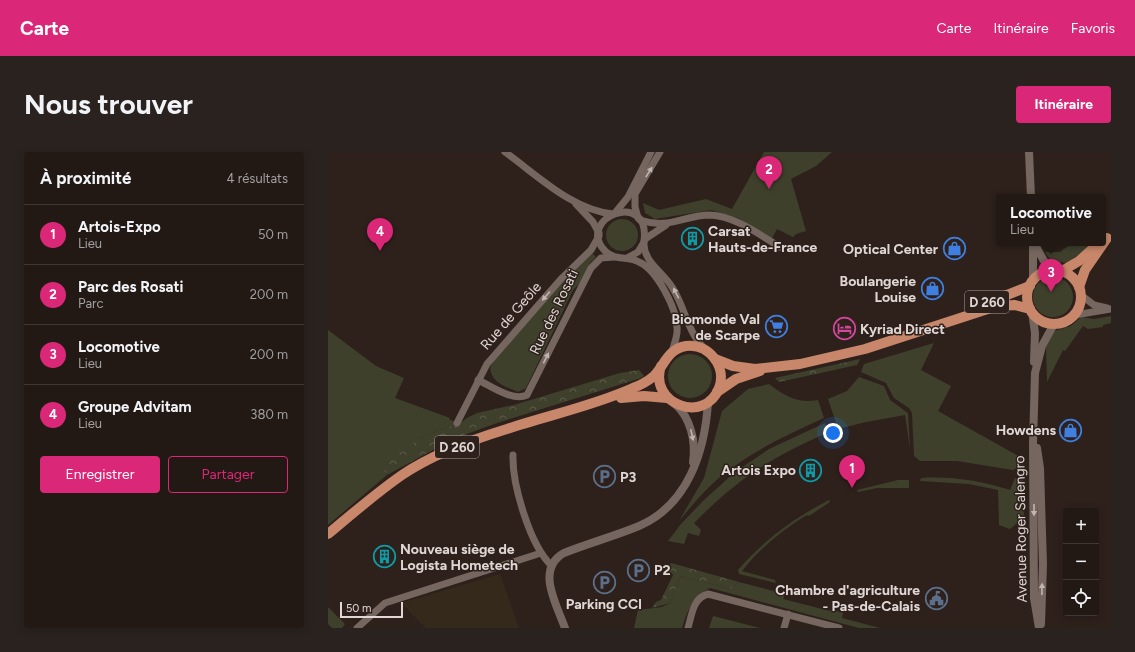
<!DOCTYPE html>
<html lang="fr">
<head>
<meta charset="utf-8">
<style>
	:root { --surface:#221915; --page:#2a221e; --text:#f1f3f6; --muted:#a2a0a0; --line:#3f3834; --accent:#db2777 }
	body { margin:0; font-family:Figtree,sans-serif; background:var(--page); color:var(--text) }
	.controls { position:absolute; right:12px; bottom:12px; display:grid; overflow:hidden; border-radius:4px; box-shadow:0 2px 10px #0003 }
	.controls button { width:36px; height:36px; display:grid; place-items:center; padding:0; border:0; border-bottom:1px solid var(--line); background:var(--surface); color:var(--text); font:20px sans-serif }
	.scale { position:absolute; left:12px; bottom:10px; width:63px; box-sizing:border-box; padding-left:4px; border:2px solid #e0d7d4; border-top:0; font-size:11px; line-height:14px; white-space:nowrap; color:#e0d7d4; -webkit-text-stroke:3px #2e211c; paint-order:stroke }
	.you { position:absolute; left:505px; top:281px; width:14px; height:14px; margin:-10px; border:3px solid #fff; border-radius:50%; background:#1a73e8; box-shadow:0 0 0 6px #1a73e833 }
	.badge { display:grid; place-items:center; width:26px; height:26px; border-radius:50%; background:var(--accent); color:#fff; font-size:13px; font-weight:700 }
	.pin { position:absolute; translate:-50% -33px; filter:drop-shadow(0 1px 2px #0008) }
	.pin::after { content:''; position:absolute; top:21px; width:14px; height:12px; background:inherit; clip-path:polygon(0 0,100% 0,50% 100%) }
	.popup { position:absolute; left:668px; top:42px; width:110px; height:52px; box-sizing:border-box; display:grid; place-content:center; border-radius:4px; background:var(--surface); filter:drop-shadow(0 1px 3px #0005); font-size:13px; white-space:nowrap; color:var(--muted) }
	.popup b { font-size:15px; color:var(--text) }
	.popup::after { content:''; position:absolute; left:50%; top:100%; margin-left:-8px; border:8px solid transparent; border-top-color:var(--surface) }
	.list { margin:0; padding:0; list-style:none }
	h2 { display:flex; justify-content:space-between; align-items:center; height:52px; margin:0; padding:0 16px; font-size:17px }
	h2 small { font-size:13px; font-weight:400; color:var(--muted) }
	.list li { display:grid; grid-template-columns:26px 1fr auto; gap:12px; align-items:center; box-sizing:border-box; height:60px; padding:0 16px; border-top:1px solid var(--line) }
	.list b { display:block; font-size:15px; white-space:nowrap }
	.list p { margin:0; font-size:13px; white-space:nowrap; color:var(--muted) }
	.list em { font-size:13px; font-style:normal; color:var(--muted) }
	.actions { display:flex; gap:8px; padding:12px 16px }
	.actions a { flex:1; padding:9px 0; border:1px solid var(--accent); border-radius:4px; text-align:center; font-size:14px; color:var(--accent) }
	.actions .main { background:var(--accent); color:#fff }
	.icon { flex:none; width:22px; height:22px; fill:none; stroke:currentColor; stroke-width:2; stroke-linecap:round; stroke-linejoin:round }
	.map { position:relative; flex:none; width:783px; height:476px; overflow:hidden; border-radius:4px }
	header { display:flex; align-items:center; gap:24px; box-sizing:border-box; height:56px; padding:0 20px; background:var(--accent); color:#fff }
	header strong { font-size:19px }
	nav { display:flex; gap:22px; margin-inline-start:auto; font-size:14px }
	.intro { display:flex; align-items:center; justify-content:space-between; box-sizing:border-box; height:96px; padding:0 24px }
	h1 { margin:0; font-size:28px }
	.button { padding:10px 18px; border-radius:4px; background:var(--accent); color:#fff; font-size:14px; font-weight:700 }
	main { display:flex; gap:24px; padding:0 24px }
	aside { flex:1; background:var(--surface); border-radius:4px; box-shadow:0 2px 10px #0003 }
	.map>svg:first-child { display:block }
	.education { fill:#35291b }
	.green { fill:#3e402c }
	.forest { fill:url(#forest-crowns) }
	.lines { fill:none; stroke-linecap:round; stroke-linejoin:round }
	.minor { stroke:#75665f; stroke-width:7 }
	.tertiary { stroke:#75665f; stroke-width:8 }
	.primary { stroke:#c8866a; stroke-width:10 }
	.oneway { fill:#c0b5b1 }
	.labels { text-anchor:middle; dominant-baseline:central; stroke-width:3; stroke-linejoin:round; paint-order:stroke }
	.shield { fill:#2e211c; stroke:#aba09d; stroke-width:1 }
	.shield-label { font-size:13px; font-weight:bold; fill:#e0d7d4 }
	.poi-label { font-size:14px; font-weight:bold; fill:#e0d7d4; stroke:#2e211c; text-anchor:end }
	.street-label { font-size:14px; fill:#e0d7d4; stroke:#2e211c }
</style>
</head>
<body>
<header>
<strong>Carte</strong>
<nav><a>Carte</a><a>Itinéraire</a><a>Favoris</a></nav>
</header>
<div class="intro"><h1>Nous trouver</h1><a class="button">Itinéraire</a></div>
<main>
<aside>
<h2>À proximité<small>4 résultats</small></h2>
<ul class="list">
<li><span class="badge">1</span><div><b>Artois-Expo</b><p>Lieu</p></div><em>50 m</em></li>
<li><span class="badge">2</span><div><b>Parc des Rosati</b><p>Parc</p></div><em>200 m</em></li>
<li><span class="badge">3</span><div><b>Locomotive</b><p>Lieu</p></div><em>200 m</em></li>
<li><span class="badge">4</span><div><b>Groupe Advitam</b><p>Lieu</p></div><em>380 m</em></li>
</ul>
<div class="actions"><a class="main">Enregistrer</a><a>Partager</a></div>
</aside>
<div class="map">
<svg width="783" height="476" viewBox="0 0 783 476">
	<defs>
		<pattern id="forest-crowns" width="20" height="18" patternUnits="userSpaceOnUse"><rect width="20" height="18" fill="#3e402c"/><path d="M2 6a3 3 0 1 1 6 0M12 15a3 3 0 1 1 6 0" fill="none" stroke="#5a5b4a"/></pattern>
	</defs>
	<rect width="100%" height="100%" fill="#2e211c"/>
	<path class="education" d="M 172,422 L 191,476 L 98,476 L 73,451 Z"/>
	<g class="green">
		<path d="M 436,0 L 504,0 L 488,14 L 463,27 L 478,79 L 468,82 L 465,85 L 449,77 L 444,86 L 410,66 L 383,58 L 327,67 L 317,61 L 315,51 L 331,58 L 378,47 L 404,57 Z"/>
		<circle cx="294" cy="83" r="16"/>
		<path d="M 744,91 L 766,91 L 739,111 L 723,109 L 717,100 L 732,100 Z"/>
		<path d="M 263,100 L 268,105 L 261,112 L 255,128 L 245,138 L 198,236 L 190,240 C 177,234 163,231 162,215 L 168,206 L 248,114 Z"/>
		<circle cx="725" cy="145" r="20"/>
		<path d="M 783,164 L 783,171 L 775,173 L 775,175 L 760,177 L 755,174 L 737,199 L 735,198 L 719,230 L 718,195 L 726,179 L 743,174 L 753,165 L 766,167 Z"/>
		<path d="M 0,178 L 48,214 L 76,226 L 67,246 L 122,266 L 121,267 L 131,272 L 116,276 L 92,287 L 56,318 L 59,323 L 0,373 Z"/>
		<path d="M 606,191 L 593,218 L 623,234 L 610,259 L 696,307 L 694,313 L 685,318 L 629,309 L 592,309 L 586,304 L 584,261 L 581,256 L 566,246 L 558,231 L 533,220 L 536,212 Z"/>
		<circle cx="362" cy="224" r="22"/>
		<path d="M 531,225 L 556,234 L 562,248 L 580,261 L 582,297 L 577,263 L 538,270 L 510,277 L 500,247 L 519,239 Z"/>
		<path d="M 441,232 C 456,244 471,252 490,248 L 496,266 C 461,282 428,297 397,321 C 380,334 365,352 351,369 L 376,326 L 394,259 L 420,237 Z"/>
		<path d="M 497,271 L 501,280 C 443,305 410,327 366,371 L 373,378 L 371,384 L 360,381 L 356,392 L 340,389 L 353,372 L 376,348 L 407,320 L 441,297 Z"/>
		<path d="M 593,326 C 623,324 654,329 682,338 L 687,326 L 695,327 L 696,365 L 682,377 L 671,373 L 670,338 L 641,332 L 592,329 Z"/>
		<path d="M 570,328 L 581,328 L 581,336 L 549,336 L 530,340 L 529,338 Z"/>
		<path d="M 501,348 L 502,350 L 481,364 L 480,363 L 477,364 C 453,379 431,397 414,419 L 447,428 L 448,431 L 411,422 L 410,418 C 436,388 466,366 501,348 Z"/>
		<path d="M 353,424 L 402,437 L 411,430 L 457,442 L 455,447 L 502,459 L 503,457 L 515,461 L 514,466 L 552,476 L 531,476 L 382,436 C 364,445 360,458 354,476 L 306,476 L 310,458 L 334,455 L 342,451 Z"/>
		<path d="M 0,455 L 17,472 L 14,476 L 4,476 L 0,472 Z"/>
		<path d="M 385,464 L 432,476 L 381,476 Z"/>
	</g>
	<g class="forest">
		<path d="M 532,207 L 529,213 L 451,230 L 447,226 Z"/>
		<path d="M 311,218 L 316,224 L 313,226 L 166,272 L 125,287 L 59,323 L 56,318 L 65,306 L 92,287 L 116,276 L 131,272 L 139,266 L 149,261 L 186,253 L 292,221 Z"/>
		<path d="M 343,411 L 411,430 L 402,437 L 353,424 L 342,451 L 324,456 L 328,450 L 333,448 L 345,423 L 344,421 L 341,420 L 340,416 Z"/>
	</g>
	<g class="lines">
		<g class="minor">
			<path d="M 177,0 C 209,23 244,58 285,62"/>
			<path d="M 248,52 L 265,70 L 271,81"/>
			<path d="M 287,61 L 300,45 L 323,0"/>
			<path d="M 310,66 L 307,55 L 307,42 L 332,0"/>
			<path d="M 312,68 C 341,78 356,63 382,63 C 407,64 432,83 452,95"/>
			<path d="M 317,87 L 338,73"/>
			<path d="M 299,106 L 310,100 L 316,90"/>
			<path d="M 753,143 L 766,153 L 779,156"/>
			<path d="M 747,163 L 783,157"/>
			<path d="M 344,200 C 346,192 350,184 349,176 C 349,157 329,118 311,110 C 300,104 287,109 277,99 C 246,66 323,36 316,89 C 314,109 335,120 344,135 C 357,155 359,179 376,196"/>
			<path d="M 150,228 C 163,234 185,250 199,243 L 263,116 L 273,106 L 286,105"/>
			<path d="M 129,271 L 159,212 L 233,127 L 263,98 L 271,84"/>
			<path d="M 185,303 C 184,332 202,394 224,414"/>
			<path d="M 29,476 L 57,451 L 213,401"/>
			<path d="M 360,476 C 364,462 365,446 380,442 L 511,476"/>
			<path d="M 456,476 L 460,462"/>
		</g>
		<g class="tertiary">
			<path d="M 701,0 L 703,45"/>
			<path d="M 706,91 L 716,109 L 727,118"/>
			<path d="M 705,129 L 705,91"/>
			<path d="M 704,160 L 707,181 L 706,210"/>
			<path d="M 347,252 C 363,266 368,290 365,310"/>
			<path d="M 709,296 L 712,316 L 715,412 L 713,472"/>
			<path d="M 237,476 C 229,453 207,417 236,401 C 261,391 287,384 311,374 C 360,353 377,299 380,250"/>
			<path d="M 711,476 L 706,446 L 705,292 L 707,221 L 714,194 L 726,172"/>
		</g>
		<g class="primary">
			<circle cx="726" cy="145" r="27"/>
			<path d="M 734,119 L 751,109 L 769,93"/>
			<path d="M 751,135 L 757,118 L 779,86"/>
			<path d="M 651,154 L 702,134"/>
			<path d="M 387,207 L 405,214 L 427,217 L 472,212 L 537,197 L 669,154 L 687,153 L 702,157"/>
			<path d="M 389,240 L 408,227 L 432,219"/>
			<path d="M 293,246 L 316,244 L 339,246"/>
			<path d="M 0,382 C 24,362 48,341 74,323 C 105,302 143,288 179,277 C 221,263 265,254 305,236 C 313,233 320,229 326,224 C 337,212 340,197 358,194 C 381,191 399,215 391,236 C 377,273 320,252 333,214"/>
		</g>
	</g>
	<defs><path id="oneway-solid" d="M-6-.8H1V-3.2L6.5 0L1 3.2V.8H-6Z"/></defs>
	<g class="oneway">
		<use href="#oneway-solid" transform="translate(321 20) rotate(-58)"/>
		<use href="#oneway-solid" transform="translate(348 141) rotate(-117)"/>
		<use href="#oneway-solid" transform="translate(218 144) rotate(131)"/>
		<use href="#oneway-solid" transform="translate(218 206) rotate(-64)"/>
		<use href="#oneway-solid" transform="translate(364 283) rotate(78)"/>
		<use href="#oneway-solid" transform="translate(706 358) rotate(90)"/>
		<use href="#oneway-solid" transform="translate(714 437) rotate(-89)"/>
	</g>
	<defs>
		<symbol id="building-ring" viewBox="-11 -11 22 22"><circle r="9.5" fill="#2e211c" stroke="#0f9aa8" stroke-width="1.5"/><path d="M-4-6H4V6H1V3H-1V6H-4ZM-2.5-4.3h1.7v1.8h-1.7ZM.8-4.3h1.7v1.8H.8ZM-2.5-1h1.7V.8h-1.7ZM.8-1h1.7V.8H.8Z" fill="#0f9aa8"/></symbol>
		<symbol id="shop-ring" viewBox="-11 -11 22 22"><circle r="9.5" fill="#2e211c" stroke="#3f7fe0" stroke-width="1.5"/><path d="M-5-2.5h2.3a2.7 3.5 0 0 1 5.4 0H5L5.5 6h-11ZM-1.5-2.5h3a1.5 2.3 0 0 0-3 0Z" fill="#3f7fe0"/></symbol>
		<symbol id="supermarket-ring" viewBox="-11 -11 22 22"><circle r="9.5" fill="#2e211c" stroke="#3f7fe0" stroke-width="1.5"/><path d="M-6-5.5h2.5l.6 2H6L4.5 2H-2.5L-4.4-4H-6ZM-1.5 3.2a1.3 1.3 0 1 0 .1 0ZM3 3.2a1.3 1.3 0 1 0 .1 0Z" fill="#3f7fe0"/></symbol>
		<symbol id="hotel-ring" viewBox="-11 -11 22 22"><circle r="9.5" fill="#2e211c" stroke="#d1479c" stroke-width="1.5"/><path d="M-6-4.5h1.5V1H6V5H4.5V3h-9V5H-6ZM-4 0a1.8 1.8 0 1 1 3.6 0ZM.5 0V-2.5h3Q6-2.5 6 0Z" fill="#d1479c"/></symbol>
		<symbol id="parking-ring" viewBox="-11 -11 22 22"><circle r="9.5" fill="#2e211c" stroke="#5c6f8a" stroke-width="1.5"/><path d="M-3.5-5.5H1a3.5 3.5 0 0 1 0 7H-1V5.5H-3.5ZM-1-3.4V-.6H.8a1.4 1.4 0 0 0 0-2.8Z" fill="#5c6f8a"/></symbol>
		<symbol id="civic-ring" viewBox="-11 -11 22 22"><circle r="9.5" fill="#2e211c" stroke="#5c6f8a" stroke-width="1.5"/><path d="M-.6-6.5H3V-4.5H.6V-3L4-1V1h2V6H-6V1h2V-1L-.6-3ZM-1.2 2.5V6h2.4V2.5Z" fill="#5c6f8a"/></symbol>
	</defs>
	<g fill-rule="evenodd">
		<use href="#building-ring" x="352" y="74" width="25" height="25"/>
		<use href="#shop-ring" x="614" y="84" width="25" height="25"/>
		<use href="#shop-ring" x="592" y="124" width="25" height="25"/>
		<use href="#supermarket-ring" x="436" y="162" width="25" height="25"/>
		<use href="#hotel-ring" x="504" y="164" width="25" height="25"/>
		<use href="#shop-ring" x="730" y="266" width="25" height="25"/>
		<use href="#building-ring" x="470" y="306" width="25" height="25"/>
		<use href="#parking-ring" x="264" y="312" width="25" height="25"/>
		<use href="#building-ring" x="44" y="392" width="25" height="25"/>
		<use href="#parking-ring" x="298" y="406" width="25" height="25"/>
		<use href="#parking-ring" x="264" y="418" width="25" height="25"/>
		<use href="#civic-ring" x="596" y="434" width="25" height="25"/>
	</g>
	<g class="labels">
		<g class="shield">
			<rect x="637" y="139" width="44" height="22" rx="3"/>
			<rect x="107" y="284" width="44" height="22" rx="3"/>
		</g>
		<g class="shield-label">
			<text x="659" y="150">D 260</text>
			<text x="129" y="295">D 260</text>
		</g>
		<g class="poi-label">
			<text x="380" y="79" text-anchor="start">Carsat<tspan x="380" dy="16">Hauts-de-France</tspan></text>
			<text x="610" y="97">Optical Center</text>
			<text x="588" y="129">Boulangerie<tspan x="588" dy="16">Louise</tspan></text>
			<text x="432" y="167">Biomonde Val<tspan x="432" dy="16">de Scarpe</tspan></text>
			<text x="532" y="177" text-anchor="start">Kyriad Direct</text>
			<text x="728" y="278">Howdens</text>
			<text x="468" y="318">Artois Expo</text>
			<text x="292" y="325" text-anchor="start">P3</text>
			<text x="72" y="397" text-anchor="start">Nouveau siège de<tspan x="72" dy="16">Logista Hometech</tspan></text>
			<text x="326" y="418" text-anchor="start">P2</text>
			<text x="592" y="438">Chambre d'agriculture<tspan x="592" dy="16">- Pas-de-Calais</tspan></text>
			<text x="276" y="452" text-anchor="middle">Parking CCI</text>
		</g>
		<g class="street-label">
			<text transform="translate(226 160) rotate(-64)">Rue des Rosati</text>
			<text transform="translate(183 164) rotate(-49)">Rue de Geôle</text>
			<text transform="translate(693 377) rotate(-91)">Avenue Roger Salengro</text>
		</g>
	</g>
</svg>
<div class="controls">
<button>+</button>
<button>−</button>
<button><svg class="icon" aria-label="locate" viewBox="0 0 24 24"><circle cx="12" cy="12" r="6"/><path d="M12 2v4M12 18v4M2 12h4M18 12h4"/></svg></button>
</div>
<div class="scale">50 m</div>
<div class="you"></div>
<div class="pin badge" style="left:524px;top:336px">1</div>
<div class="pin badge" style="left:441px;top:37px">2</div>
<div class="pin badge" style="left:723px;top:140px">3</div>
<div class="popup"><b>Locomotive</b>Lieu</div>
<div class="pin badge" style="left:52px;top:99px">4</div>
</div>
</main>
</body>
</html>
